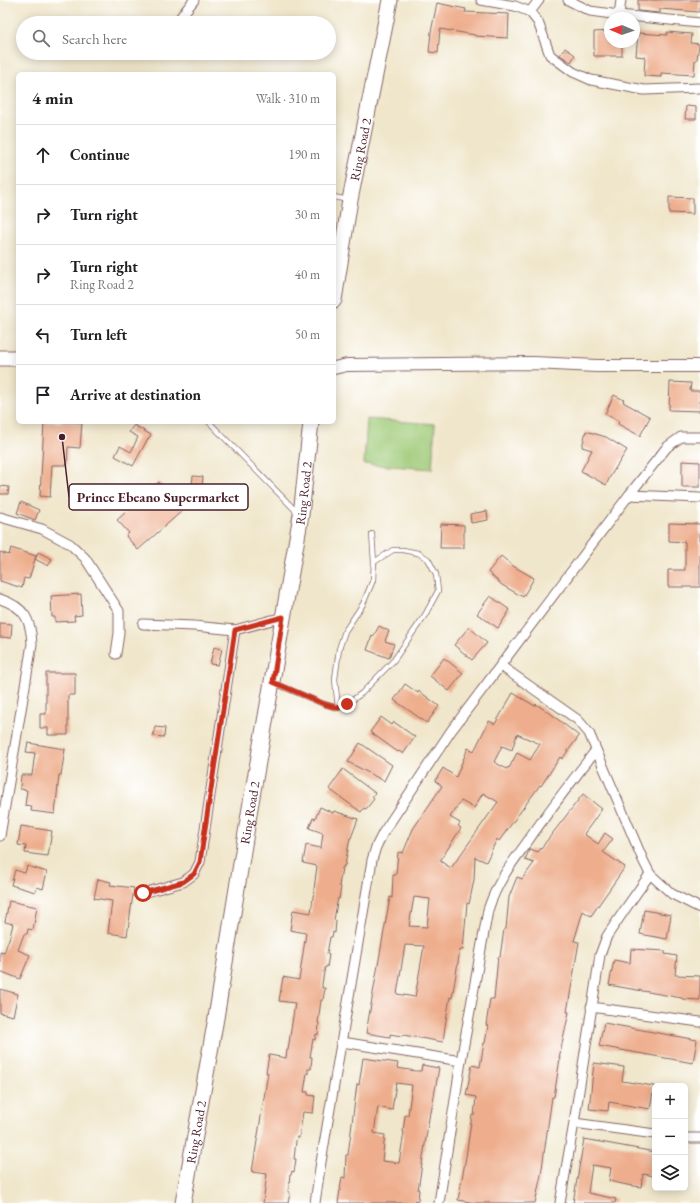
<!DOCTYPE html>
<html lang="en">
<head>
<meta charset="utf-8">
<style>
	:root { --surface:#fff; --page:#f6f6f6; --text:#202124; --muted:#757577; --line:#e0e0e0 }
	body { margin:0; font-family:"EB Garamond",serif; background:var(--page); color:var(--text) }
	.controls { position:absolute; right:12px; bottom:12px; display:grid; overflow:hidden; border-radius:6px; box-shadow:0 2px 10px #0003 }
	.controls button { width:36px; height:36px; display:grid; place-items:center; padding:0; border:0; border-bottom:1px solid var(--line); background:var(--surface); color:var(--text); font:20px sans-serif }
	.compass { position:absolute; left:604px; top:12px; width:36px; height:36px; border-radius:50%; background:var(--surface); box-shadow:0 2px 10px #0003; rotate:272deg }
	.stop { position:absolute; width:12px; height:12px; margin:-9px; border:3px solid #c8321e; border-radius:50%; background:#fff }
	.stop.end { background:#c8321e; border-color:#fff; box-shadow:0 1px 4px #0008 }
	.list { margin:0; padding:0; list-style:none }
	h2 { display:flex; justify-content:space-between; align-items:center; height:52px; margin:0; padding:0 16px; font-size:17px }
	h2 small { font-size:13px; font-weight:400; color:var(--muted) }
	.list li { display:grid; grid-template-columns:26px 1fr auto; gap:12px; align-items:center; box-sizing:border-box; height:60px; padding:0 16px; border-top:1px solid var(--line) }
	.list b { display:block; font-size:15px; white-space:nowrap }
	.list p { margin:0; font-size:13px; white-space:nowrap; color:var(--muted) }
	.list em { font-size:13px; font-style:normal; color:var(--muted) }
	.icon { flex:none; width:22px; height:22px; fill:none; stroke:currentColor; stroke-width:2; stroke-linecap:round; stroke-linejoin:round }
	.map { position:relative; flex:none; width:700px; height:1203px; overflow:hidden }
	.search { position:absolute; background:var(--surface); box-shadow:0 2px 10px #0003; left:16px; top:16px; width:320px; height:44px; display:flex; align-items:center; gap:10px; box-sizing:border-box; padding:0 14px; border-radius:22px; color:var(--muted); font-size:15px }
	.panel { position:absolute; background:var(--surface); box-shadow:0 2px 10px #0003; left:16px; top:72px; width:320px; height:352px; border-radius:6px }
	.map>svg:first-child { display:block }
	.green { fill:#9fca77; stroke:#747451 }
	.building { fill:#eeae8d; fill-rule:evenodd }
	.lines { fill:none; stroke-linecap:round; stroke-linejoin:round }
	.service-casing { stroke:#846563; stroke-width:6 }
	.minor-casing { stroke:#846563; stroke-width:11 }
	.tertiary-casing { stroke:#846563; stroke-width:14 }
	.primary-casing { stroke:#846563; stroke-width:17 }
	.service { stroke:#fff; stroke-width:4.5 }
	.minor { stroke:#fff; stroke-width:9 }
	.tertiary { stroke:#fff; stroke-width:12 }
	.primary { stroke:#fff; stroke-width:15 }
	.route { stroke:#c8321e; stroke-width:5 }
	.labels { text-anchor:middle; dominant-baseline:central; stroke-width:3; stroke-linejoin:round; paint-order:stroke }
	.street-label { font-size:13px; fill:#4a1f2b; stroke:#fff }
	.leader { fill:none; stroke:#4a1f2b; stroke-width:1.5 }
	.callout-dot { fill:#4a1f2b; stroke:#fff; stroke-width:1.5 }
	.callout { fill:#fff; stroke:#4a1f2b; stroke-width:1.5 }
	.callout-label { font-size:14px; text-anchor:middle; font-weight:bold; fill:#4a1f2b }
</style>
</head>
<body>
<div class="map">
<svg width="700" height="1203" viewBox="0 0 700 1203">
	<rect width="100%" height="100%" fill="#fff"/>
	<filter id="ink" filterUnits="userSpaceOnUse"><feTurbulence type="fractalNoise" baseFrequency=".025" numOctaves="2"/><feDisplacementMap in="SourceGraphic" scale="8" xChannelSelector="R" yChannelSelector="G"/><feConvolveMatrix kernelMatrix="1 2 1 2 8 2 1 2 1" color-interpolation-filters="sRGB"/></filter>
	<filter id="wash" filterUnits="userSpaceOnUse"><feTurbulence type="fractalNoise" baseFrequency=".012" numOctaves="4" result="noise"/><feDisplacementMap in="SourceGraphic" scale="16" xChannelSelector="R" yChannelSelector="G"/><feGaussianBlur stdDeviation="0.9" result="paint"/><feColorMatrix in="noise" values="0 0 0 0 0 0 0 0 0 0 0 0 0 0 0 0 0 1.4 0 .05"/><feComposite in="paint" operator="in"/></filter>
	<g filter="url(#wash)">
		<rect width="100%" height="100%" fill="#f0e6cb"/>
		<path class="green" d="M 367,419 L 435,424 L 432,469 L 364,464 Z"/>
		<g id="blocks">
			<g class="building">
				<path d="M 638,0 L 700,0 L 699,12 L 660,9 L 660,13 L 638,11 Z"/>
				<path d="M 437,3 L 466,9 L 465,12 L 509,14 L 508,38 L 475,36 L 475,35 L 440,29 L 438,53 L 429,52 L 431,32 Z"/>
				<path d="M 610,31 L 610,42 L 622,42 L 622,56 L 594,56 L 594,32 Z"/>
				<path d="M 667,32 L 692,34 L 691,43 L 699,44 L 697,60 L 695,60 L 694,75 L 661,73 L 661,77 L 644,76 L 645,57 L 636,56 L 638,33 L 667,35 Z"/>
				<path d="M 565,48 L 575,55 L 571,62 L 560,55 Z"/>
				<path d="M 686,106 L 696,107 L 696,119 L 685,119 Z"/>
				<path d="M 669,197 L 693,198 L 693,214 L 669,213 Z"/>
				<path d="M 670,382 L 691,383 L 690,391 L 700,391 L 700,411 L 669,410 Z"/>
				<path d="M 614,395 L 624,400 L 623,402 L 650,417 L 640,436 L 618,424 L 619,421 L 605,414 Z"/>
				<path d="M 44,422 L 82,422 L 80,448 L 68,447 L 67,465 L 52,465 L 50,497 L 40,496 Z"/>
				<path d="M 134,425 L 151,435 L 146,442 L 133,466 L 115,456 L 120,446 L 131,452 L 138,437 L 129,432 Z"/>
				<path d="M 586,431 L 606,437 L 627,450 L 611,475 L 606,485 L 581,471 L 592,450 L 582,447 Z"/>
				<path d="M 682,461 L 700,462 L 700,487 L 682,487 Z"/>
				<path d="M 193,476 L 203,477 L 202,486 L 192,485 Z"/>
				<path d="M 159,482 L 183,510 L 138,550 L 126,536 L 129,533 L 117,520 Z"/>
				<path d="M 0,486 L 9,487 L 8,494 L 0,494 Z"/>
				<path d="M 21,502 L 39,510 L 35,520 L 17,513 Z"/>
				<path d="M 487,511 L 488,520 L 471,523 L 470,514 Z"/>
				<path d="M 669,523 L 700,524 L 700,587 L 668,587 L 668,570 L 685,570 L 685,542 L 669,541 Z"/>
				<path d="M 441,524 L 464,525 L 464,548 L 440,548 Z"/>
				<path d="M 11,548 L 36,556 L 35,559 L 38,552 L 52,559 L 48,566 L 35,559 L 29,579 L 24,578 L 22,588 L 0,581 L 0,552 L 9,555 Z"/>
				<path d="M 501,556 L 513,566 L 534,578 L 523,597 L 502,585 L 488,572 Z"/>
				<path d="M 81,594 L 82,615 L 74,616 L 75,621 L 55,622 L 55,617 L 52,617 L 51,596 Z"/>
				<path d="M 490,596 L 510,610 L 498,628 L 477,614 Z"/>
				<path d="M 0,623 L 12,624 L 11,638 L 0,637 Z"/>
				<path d="M 379,626 L 389,631 L 385,641 L 394,644 L 389,658 L 367,650 L 372,636 L 373,637 Z"/>
				<path d="M 469,627 L 487,643 L 472,660 L 454,645 Z"/>
				<path d="M 214,647 L 222,649 L 218,665 L 210,664 Z"/>
				<path d="M 444,658 L 463,673 L 449,691 L 430,676 Z"/>
				<path d="M 46,673 L 75,673 L 75,695 L 68,695 L 68,735 L 48,735 L 48,728 L 40,728 L 40,714 L 46,714 Z"/>
				<path d="M 405,684 L 418,693 L 419,691 L 439,706 L 427,723 L 394,700 Z"/>
				<path d="M 513,693 L 535,706 L 536,704 L 549,713 L 550,713 L 579,736 L 562,759 L 560,757 L 541,786 L 540,785 L 499,841 L 497,839 L 486,862 L 475,857 L 474,880 L 469,904 L 467,903 L 463,950 L 460,950 L 452,998 L 450,997 L 445,1026 L 443,1042 L 403,1035 L 402,1036 L 390,1034 L 390,1037 L 366,1033 L 390,897 L 392,898 L 393,875 L 396,875 L 398,852 L 403,853 L 413,829 L 442,786 L 435,781 L 443,768 L 456,777 L 468,748 L 474,751 L 489,721 L 495,724 ZM 517,734 L 540,744 L 530,760 L 517,753 L 509,768 L 508,767 L 507,769 L 494,762 L 502,746 L 512,750 ZM 483,793 L 498,802 L 451,868 L 440,861 L 461,828 L 458,826 L 460,823 L 450,817 L 461,801 L 474,808 ZM 414,897 L 430,899 L 427,927 L 409,926 ZM 405,945 L 424,946 L 415,997 L 397,994 Z"/>
				<path d="M 381,717 L 392,725 L 394,722 L 415,737 L 403,754 L 399,751 L 398,752 L 370,732 Z"/>
				<path d="M 155,727 L 165,728 L 164,737 L 153,736 Z"/>
				<path d="M 28,743 L 65,749 L 61,775 L 59,775 L 55,814 L 31,811 L 32,806 L 25,805 L 27,790 L 20,789 L 21,775 L 32,775 L 35,753 L 26,752 Z"/>
				<path d="M 360,743 L 392,765 L 384,781 L 348,762 Z"/>
				<path d="M 343,769 L 375,793 L 372,797 L 374,799 L 366,809 L 364,808 L 361,812 L 329,789 Z"/>
				<path d="M 583,794 L 602,809 L 584,834 L 598,844 L 605,833 L 613,839 L 603,852 L 625,867 L 591,916 L 583,911 L 574,941 L 579,942 L 567,1012 L 569,1012 L 559,1058 L 560,1058 L 554,1097 L 552,1097 L 541,1175 L 535,1203 L 476,1203 L 458,1200 L 466,1157 L 472,1115 L 474,1116 L 476,1097 L 466,1095 L 472,1065 L 480,1067 L 484,1043 L 485,1043 L 488,1026 L 486,1025 L 490,999 L 494,999 L 498,957 L 500,957 L 504,929 L 506,929 L 509,897 L 517,877 L 522,879 L 534,863 L 525,860 L 529,850 L 530,849 L 538,852 Z"/>
				<path d="M 320,807 L 333,813 L 334,811 L 358,819 L 351,838 L 350,838 L 345,865 L 344,865 L 343,868 L 342,868 L 339,886 L 341,887 L 339,899 L 338,898 L 337,903 L 334,920 L 336,921 L 335,933 L 333,932 L 332,937 L 330,937 L 327,954 L 329,955 L 327,967 L 325,967 L 322,984 L 322,988 L 325,988 L 323,1000 L 321,1000 L 318,1023 L 319,1023 L 318,1035 L 316,1034 L 315,1040 L 313,1039 L 310,1057 L 312,1057 L 311,1069 L 308,1069 L 308,1074 L 307,1073 L 304,1092 L 308,1092 L 308,1095 L 315,1096 L 313,1113 L 303,1112 L 299,1138 L 297,1137 L 296,1141 L 294,1159 L 296,1159 L 294,1172 L 292,1171 L 291,1175 L 290,1175 L 288,1192 L 290,1193 L 288,1203 L 263,1203 L 267,1174 L 252,1172 L 268,1073 L 266,1073 L 269,1055 L 286,1058 L 287,1050 L 288,1050 L 295,1003 L 279,1001 L 283,977 L 299,980 L 306,933 L 290,930 L 293,910 L 311,913 L 317,866 L 303,863 L 306,845 L 321,848 L 323,833 L 309,828 L 313,818 L 315,819 Z"/>
				<path d="M 21,826 L 52,831 L 48,856 L 25,853 L 26,846 L 18,845 Z"/>
				<path d="M 27,866 L 47,872 L 43,889 L 37,887 L 35,892 L 11,885 L 15,870 L 25,873 Z"/>
				<path d="M 98,879 L 111,882 L 110,885 L 134,888 L 127,936 L 108,933 L 112,901 L 94,898 Z"/>
				<path d="M 9,901 L 37,907 L 33,930 L 28,929 L 27,934 L 24,934 L 18,950 L 30,955 L 20,979 L 0,971 L 0,952 L 4,953 L 10,936 L 13,924 L 5,922 Z"/>
				<path d="M 644,910 L 671,915 L 667,939 L 640,934 Z"/>
				<path d="M 631,949 L 665,951 L 665,954 L 677,956 L 675,975 L 700,976 L 700,1000 L 682,999 L 682,998 L 609,985 L 614,960 L 630,963 Z"/>
				<path d="M 0,989 L 18,994 L 13,1016 L 0,1013 Z"/>
				<path d="M 604,1023 L 697,1040 L 693,1063 L 599,1046 Z"/>
				<path d="M 363,1058 L 398,1063 L 397,1068 L 416,1071 L 421,1071 L 422,1065 L 439,1068 L 431,1113 L 430,1112 L 418,1190 L 419,1190 L 418,1201 L 415,1200 L 414,1203 L 338,1203 L 342,1177 L 345,1178 L 346,1155 L 348,1155 L 357,1084 L 359,1085 ZM 396,1083 L 412,1085 L 408,1115 L 405,1115 L 403,1132 L 404,1132 L 399,1163 L 382,1161 L 385,1135 L 374,1133 L 378,1107 L 392,1110 Z"/>
				<path d="M 594,1063 L 624,1067 L 622,1081 L 654,1086 L 650,1109 L 609,1102 L 608,1111 L 589,1109 Z"/>
				<path d="M 584,1139 L 655,1152 L 655,1176 L 643,1174 L 641,1187 L 627,1185 L 609,1181 L 611,1168 L 592,1165 L 588,1193 L 616,1199 L 615,1203 L 573,1203 Z"/>
			</g>
		</g>
	</g>
	<g filter="url(#ink)">
		<use href="#blocks" fill-opacity="0" stroke="#846563" stroke-width="1"/>
		<g class="lines">
			<defs>
				<g id="service">
					<path d="M 334,197 L 348,200"/>
					<path d="M 209,422 L 297,512"/>
					<path d="M 274,683 L 324,704 L 338,708 L 347,704 L 362,693 L 394,660 L 425,615 L 438,591 L 436,574 L 428,559 L 418,553 L 403,550 L 393,550 L 374,562"/>
					<path d="M 338,708 L 335,679 L 339,649 L 345,631 L 363,604 L 373,580 L 374,562 L 372,534"/>
				</g>
				<g id="minor">
					<path d="M 481,0 L 515,6 L 530,12 L 538,22 L 550,55 L 573,72 L 591,80 L 644,90 L 700,88"/>
					<path d="M 568,0 L 590,11 L 619,15 L 700,23"/>
					<path d="M 530,12 L 539,0"/>
					<path d="M 619,15 L 621,0"/>
					<path d="M 176,23 L 194,0"/>
					<path d="M 629,495 L 700,498"/>
					<path d="M 0,517 L 42,529 L 70,544 L 85,558 L 119,611 L 119,633 L 116,654"/>
					<path d="M 0,599 C 25,607 31,620 32,644 L 0,836"/>
					<path d="M 143,624 L 194,626 L 235,630 L 283,617"/>
					<path d="M 501,666 L 578,720 L 589,733 L 643,860 L 650,874 L 672,894 L 700,908"/>
					<path d="M 143,893 L 183,882 L 194,874 L 200,862 L 235,630"/>
					<path d="M 591,1007 L 700,1022"/>
					<path d="M 342,1042 L 461,1061"/>
					<path d="M 574,1123 L 655,1134"/>
					<path d="M 685,1138 L 700,1138"/>
					<path d="M 315,1203 L 320,1168 L 372,860 L 376,847 L 383,833 L 451,731 L 629,495 L 667,447 L 681,437 L 700,437"/>
					<path d="M 439,1203 L 461,1061 L 488,910 C 497,882 511,864 528,841 C 549,810 573,780 596,750"/>
					<path d="M 560,1203 L 574,1123 L 600,955 L 607,936 L 626,908 L 650,874"/>
				</g>
				<path id="tertiary" d="M 334,368 L 347,365 L 534,363 L 596,366 L 700,366"/>
				<g id="primary">
					<path id="s1" d="M 334,300 L 350,200 L 390,0"/>
					<path d="M 0,358 L 18,358"/>
					<path id="s2" d="M 183,1203 L 216,1018 L 250,808 L 301,515 L 311,422"/>
				</g>
			</defs>
			<use href="#service" class="service-casing"/>
			<use href="#minor" class="minor-casing"/>
			<use href="#tertiary" class="tertiary-casing"/>
			<use href="#primary" class="primary-casing"/>
			<use href="#service" class="service"/>
			<use href="#minor" class="minor"/>
			<use href="#tertiary" class="tertiary"/>
			<use href="#primary" class="primary"/>
		</g>
	</g>
	<g class="lines" filter="url(#ink)">
		<path class="route" d="M 143,893 L 183,882 L 194,874 L 200,862 L 235,630 L 283,617 L 273,682 L 324,704 L 338,708 L 347,704"/>
	</g>
	<g class="labels">
		<g class="street-label">
			<text stroke="none"><textPath href="#s1" startOffset="153">Ring Road 2</textPath></text>
			<text stroke="none"><textPath href="#s2" startOffset="720">Ring Road 2</textPath></text>
			<text stroke="none"><textPath href="#s2" startOffset="396">Ring Road 2</textPath></text>
			<text stroke="none"><textPath href="#s2" startOffset="72">Ring Road 2</textPath></text>
		</g>
	</g>
	<path class="leader" d="M62 437L69 497"/>
	<circle class="callout-dot" cx="62" cy="437" r="4"/>
	<rect class="callout" x="69" y="484" width="179" height="26" rx="4"/>
	<g class="callout-label">
		<text x="158" y="502">Prince Ebeano Supermarket</text>
	</g>
</svg>
<div class="controls">
<button>+</button>
<button>−</button>
<button><svg class="icon" aria-label="layers" viewBox="0 0 24 24"><path d="M12 4l9 5-9 5-9-5zM3 14l9 5 9-5"/></svg></button>
</div>
<svg class="compass" viewBox="-18 -18 36 36"><path d="M0-13l5 13h-10z" fill="#e53935"/><path d="M0 13l5-13h-10z" fill="#757577"/></svg>
<div class="stop" style="left:143px;top:893px"></div>
<div class="stop end" style="left:347px;top:704px"></div>
<div class="search"><svg class="icon" aria-label="search" viewBox="0 0 24 24"><circle cx="10" cy="10" r="6"/><path d="M15 15l6 6"/></svg>Search here</div>
<section class="panel">
<h2>4 min<small>Walk · 310 m</small></h2>
<ul class="list">
<li><svg class="icon" aria-label="ahead" viewBox="0 0 24 24"><path d="M12 20V5M6 11l6-6 6 6"/></svg><div><b>Continue</b></div><em>190 m</em></li>
<li><svg class="icon" aria-label="right" viewBox="0 0 24 24"><path d="M7 20v-9h11M14 6l5 5-5 5"/></svg><div><b>Turn right</b></div><em>30 m</em></li>
<li><svg class="icon" aria-label="right" viewBox="0 0 24 24"><path d="M7 20v-9h11M14 6l5 5-5 5"/></svg><div><b>Turn right</b><p>Ring Road 2</p></div><em>40 m</em></li>
<li><svg class="icon" aria-label="left" viewBox="0 0 24 24"><path d="M17 20v-9H6M10 6l-5 5 5 5"/></svg><div><b>Turn left</b></div><em>50 m</em></li>
<li><svg class="icon" aria-label="arrive" viewBox="0 0 24 24"><path d="M6 21V4h12l-3 4 3 4H6"/></svg><div><b>Arrive at destination</b></div></li>
</ul>
</section>
</div>
</body>
</html>
